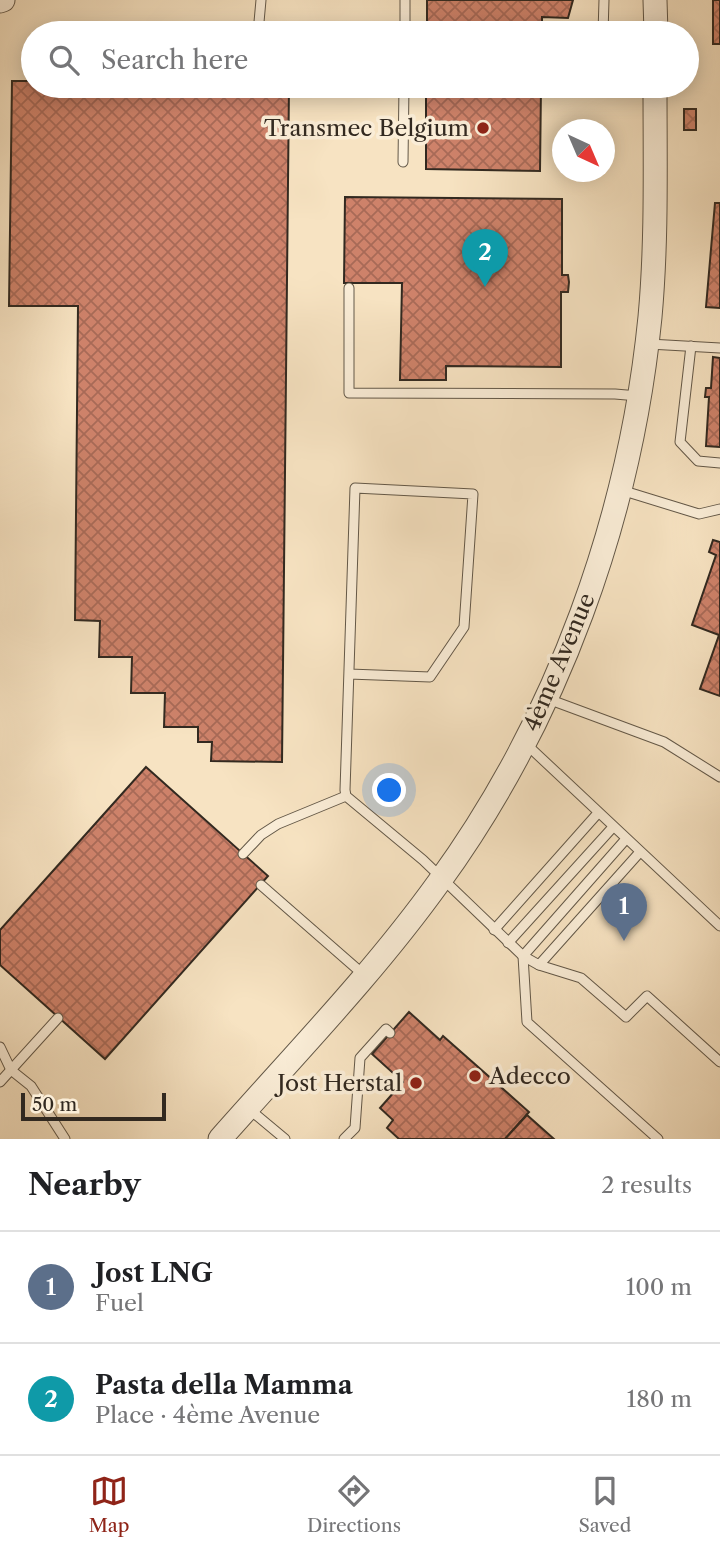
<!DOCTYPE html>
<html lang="en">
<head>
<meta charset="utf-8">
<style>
	:root { --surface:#fff; --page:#f6f6f6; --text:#202124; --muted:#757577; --line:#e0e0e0; --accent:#8f2418 }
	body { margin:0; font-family:"Libre Caslon Text",serif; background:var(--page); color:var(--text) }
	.compass { position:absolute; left:552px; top:119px; width:63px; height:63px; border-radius:50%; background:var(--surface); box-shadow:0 4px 18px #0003; rotate:136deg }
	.scale { position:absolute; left:21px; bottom:18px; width:145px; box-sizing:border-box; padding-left:7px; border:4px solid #322920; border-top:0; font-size:19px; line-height:24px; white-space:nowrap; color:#322920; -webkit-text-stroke:5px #faedd7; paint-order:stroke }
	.you { position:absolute; left:390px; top:791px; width:24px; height:24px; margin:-18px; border:5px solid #fff; border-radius:50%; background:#1a73e8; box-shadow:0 0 0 10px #1a73e833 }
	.badge { display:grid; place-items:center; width:46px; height:46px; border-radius:50%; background:var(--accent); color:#fff; font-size:23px; font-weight:700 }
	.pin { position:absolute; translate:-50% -58px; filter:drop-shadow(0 2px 4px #0008) }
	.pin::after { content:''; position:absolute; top:37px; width:24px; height:21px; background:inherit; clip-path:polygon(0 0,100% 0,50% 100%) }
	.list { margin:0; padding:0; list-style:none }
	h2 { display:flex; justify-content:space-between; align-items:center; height:91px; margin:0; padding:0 28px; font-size:30px }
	h2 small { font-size:23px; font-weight:400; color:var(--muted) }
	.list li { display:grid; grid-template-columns:46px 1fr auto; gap:21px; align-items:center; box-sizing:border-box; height:112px; padding:0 28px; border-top:2px solid var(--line) }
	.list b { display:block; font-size:26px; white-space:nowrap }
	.list p { margin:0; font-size:23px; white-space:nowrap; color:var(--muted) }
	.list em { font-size:23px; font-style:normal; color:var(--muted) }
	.icon { flex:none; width:38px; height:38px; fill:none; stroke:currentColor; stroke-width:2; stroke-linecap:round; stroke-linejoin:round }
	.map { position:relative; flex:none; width:720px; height:1139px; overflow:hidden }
	.search { position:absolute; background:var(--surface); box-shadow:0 4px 18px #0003; left:21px; right:21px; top:21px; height:77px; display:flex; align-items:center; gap:18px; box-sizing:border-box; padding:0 24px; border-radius:38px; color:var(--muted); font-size:26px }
	.sheet { height:315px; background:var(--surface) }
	nav { display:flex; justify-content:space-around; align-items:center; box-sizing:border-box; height:98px; border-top:2px solid var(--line); background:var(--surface); font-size:19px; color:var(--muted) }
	nav a { display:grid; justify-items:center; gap:4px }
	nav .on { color:var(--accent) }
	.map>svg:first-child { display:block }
	.building { fill:url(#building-cross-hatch); stroke:#322920; stroke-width:2 }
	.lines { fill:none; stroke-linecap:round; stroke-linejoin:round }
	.service-casing { stroke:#635848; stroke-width:11 }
	.tertiary-casing { stroke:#635848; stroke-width:25 }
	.service { stroke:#faedd7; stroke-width:9 }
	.tertiary { stroke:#faedd7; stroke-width:23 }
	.poi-dot { fill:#8f2418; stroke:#faedd7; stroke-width:2.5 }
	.labels { text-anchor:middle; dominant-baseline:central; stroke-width:7; stroke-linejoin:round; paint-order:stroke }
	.poi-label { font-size:23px; fill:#322920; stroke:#faedd7; text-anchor:end }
	.street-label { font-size:23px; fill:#322920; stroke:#faedd7 }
</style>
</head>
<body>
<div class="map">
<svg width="720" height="1139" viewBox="0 0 720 1139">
	<defs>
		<pattern id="building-cross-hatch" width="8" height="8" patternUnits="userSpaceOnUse" patternTransform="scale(1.75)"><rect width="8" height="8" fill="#ce826a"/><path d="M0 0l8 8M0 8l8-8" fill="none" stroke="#a86a57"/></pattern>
	</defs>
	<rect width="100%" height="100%" fill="#f7e3c2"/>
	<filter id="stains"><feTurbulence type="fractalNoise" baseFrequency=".00286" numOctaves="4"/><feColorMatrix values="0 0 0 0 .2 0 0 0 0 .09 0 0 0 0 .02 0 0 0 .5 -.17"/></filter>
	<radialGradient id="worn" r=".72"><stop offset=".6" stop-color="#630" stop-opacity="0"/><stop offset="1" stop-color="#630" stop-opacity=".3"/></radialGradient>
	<g class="building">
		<path d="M 427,0 L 573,0 L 568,18 L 542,17 L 542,33 L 427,33 Z"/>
		<rect x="713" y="0" width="7" height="44"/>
		<path d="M 12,81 L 33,81 L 33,86 L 289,86 L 282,762 L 211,761 L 212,742 L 198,742 L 198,727 L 164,727 L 165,693 L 131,693 L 132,657 L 99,657 L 100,621 L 75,620 L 78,306 L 9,306 Z"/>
		<path d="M 426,86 L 541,86 L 540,171 L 426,169 Z"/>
		<rect x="684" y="109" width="12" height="21"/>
		<path d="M 345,197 L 562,199 L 562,275 L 568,275 L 569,282 L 568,292 L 561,292 L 561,367 L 446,366 L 446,380 L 400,380 L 402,283 L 344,283 Z"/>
		<path d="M 715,203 L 720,203 L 720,308 L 706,307 Z"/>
		<path d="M 713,357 L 720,358 L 720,447 L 706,446 L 709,397 L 705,397 L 706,388 L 711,388 Z"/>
		<path d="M 713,540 L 720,542 L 720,696 L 700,689 L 719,635 L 692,625 L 716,555 L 709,552 Z"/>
		<path d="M 146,767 L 268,876 L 105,1059 L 0,965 L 0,930 Z"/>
		<path d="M 409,1012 L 440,1040 L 443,1036 L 529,1112 L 505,1139 L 399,1139 L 387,1128 L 393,1120 L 380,1108 L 403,1082 L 372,1054 Z"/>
		<path d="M 527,1115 L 554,1139 L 505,1139 Z"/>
	</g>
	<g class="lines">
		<defs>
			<g id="service">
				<path d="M 258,33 L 261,0"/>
				<path d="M 405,33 L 405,0"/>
				<path d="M 603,33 L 604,0"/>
				<path d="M 403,162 L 404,86"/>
				<path d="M 349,288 L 349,393 L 615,394 L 638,396"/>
				<path d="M 649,344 L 720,348"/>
				<path d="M 691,346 L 680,442 L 698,461 L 720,463"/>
				<path d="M 621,490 L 699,514 L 720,509"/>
				<path d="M 349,674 L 430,677 L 464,627 L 473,494 L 355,488 L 345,790 L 346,796 L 423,860 L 523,956 L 539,965 L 581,978 L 626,1017 L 647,996 L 720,1062"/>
				<path d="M 548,699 L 664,742 L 720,777"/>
				<path d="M 525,743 L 720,926"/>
				<path d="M 626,839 L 523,956 L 527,1022 L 658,1139"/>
				<path d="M 243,854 L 261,835 L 278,824 L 346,796"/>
				<path d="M 261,885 L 364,975"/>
				<path d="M 494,930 L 598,813"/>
				<path d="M 508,943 L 613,827"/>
				<path d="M 539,965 L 640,852"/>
				<path d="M 0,1047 L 11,1070 L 31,1086 L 65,1139"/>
				<path d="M 0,1082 L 58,1018"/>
				<path d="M 249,1109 L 285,1139"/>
				<path d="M 344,1139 L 355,1128 L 360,1058 L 386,1029 L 390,1033"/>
			</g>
			<g id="tertiary">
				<path d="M 655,0 L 656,33"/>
				<path d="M 0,1 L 3,0"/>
				<path d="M 220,1139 C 294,1055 373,974 439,882 C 558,718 630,518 650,317 C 657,241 655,162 655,86"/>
			</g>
		</defs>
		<use href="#service" class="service-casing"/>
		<use href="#tertiary" class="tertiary-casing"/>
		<use href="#service" class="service"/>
		<use href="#tertiary" class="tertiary"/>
	</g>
	<g class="poi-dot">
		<circle cx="483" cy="128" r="7"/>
		<circle cx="475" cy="1076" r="7"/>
		<circle cx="416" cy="1083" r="7"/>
	</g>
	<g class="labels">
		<g class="poi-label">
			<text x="469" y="128">Transmec Belgium</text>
			<text x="489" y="1076" text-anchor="start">Adecco</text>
			<text x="402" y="1083">Jost Herstal</text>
		</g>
		<g class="street-label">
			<text transform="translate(559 662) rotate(-67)">4ème Avenue</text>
		</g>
	</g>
	<rect width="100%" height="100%" filter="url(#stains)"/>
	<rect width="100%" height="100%" fill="url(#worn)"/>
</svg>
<svg class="compass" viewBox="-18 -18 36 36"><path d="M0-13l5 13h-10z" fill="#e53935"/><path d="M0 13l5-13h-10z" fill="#757577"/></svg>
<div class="scale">50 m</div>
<div class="you"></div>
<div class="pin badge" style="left:624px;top:941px;background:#5c6f8a">1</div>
<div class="pin badge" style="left:485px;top:287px;background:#0f9aa8">2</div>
<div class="search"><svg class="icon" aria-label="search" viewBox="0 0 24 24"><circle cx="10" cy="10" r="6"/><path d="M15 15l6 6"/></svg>Search here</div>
</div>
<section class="sheet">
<h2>Nearby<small>2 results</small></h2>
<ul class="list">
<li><span class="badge" style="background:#5c6f8a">1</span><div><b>Jost LNG</b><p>Fuel</p></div><em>100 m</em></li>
<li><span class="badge" style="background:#0f9aa8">2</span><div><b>Pasta della Mamma</b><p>Place · 4ème Avenue</p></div><em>180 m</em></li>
</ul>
</section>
<nav>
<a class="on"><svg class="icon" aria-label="map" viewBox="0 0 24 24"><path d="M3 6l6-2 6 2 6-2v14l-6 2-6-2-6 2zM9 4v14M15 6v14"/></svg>Map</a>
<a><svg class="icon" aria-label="directions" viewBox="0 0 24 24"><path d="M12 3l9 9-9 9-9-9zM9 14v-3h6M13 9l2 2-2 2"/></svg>Directions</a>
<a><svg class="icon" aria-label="saved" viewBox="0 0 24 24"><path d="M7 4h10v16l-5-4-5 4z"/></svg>Saved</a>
</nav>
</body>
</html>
